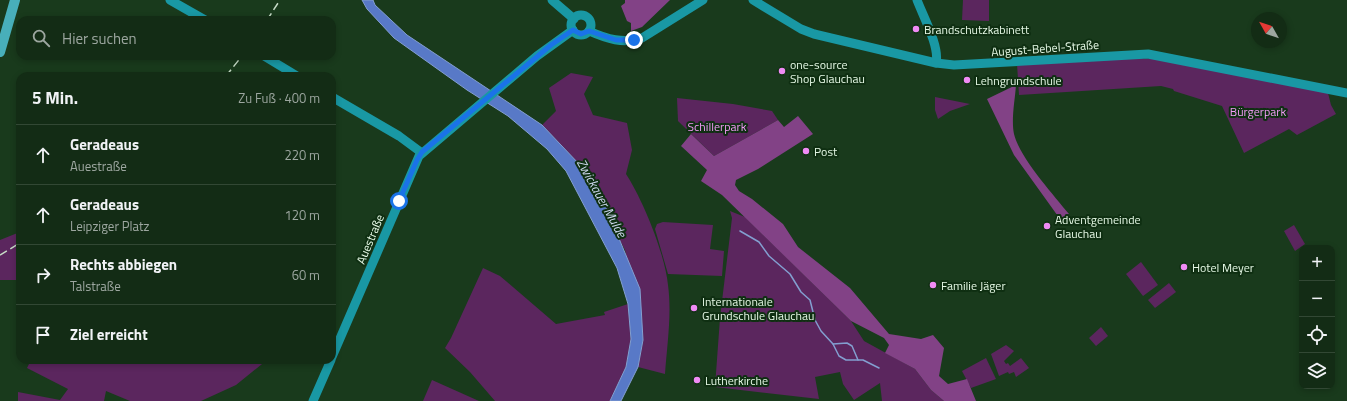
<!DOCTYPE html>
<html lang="de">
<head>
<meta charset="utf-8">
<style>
	:root { --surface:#132c15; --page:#203822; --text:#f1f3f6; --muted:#9da7a0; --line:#324834 }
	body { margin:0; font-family:"Titillium Web",sans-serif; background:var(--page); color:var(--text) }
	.controls { position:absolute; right:12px; bottom:12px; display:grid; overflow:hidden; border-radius:8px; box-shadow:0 2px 6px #0003 }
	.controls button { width:36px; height:36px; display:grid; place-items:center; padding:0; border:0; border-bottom:1px solid var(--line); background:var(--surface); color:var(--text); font:20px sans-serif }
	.compass { position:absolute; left:1251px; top:12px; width:36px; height:36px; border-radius:50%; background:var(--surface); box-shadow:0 2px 6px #0003; rotate:310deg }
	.stop { position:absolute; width:12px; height:12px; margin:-9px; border:3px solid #1a73e8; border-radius:50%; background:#fff }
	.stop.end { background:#1a73e8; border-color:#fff; box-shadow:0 1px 4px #0008 }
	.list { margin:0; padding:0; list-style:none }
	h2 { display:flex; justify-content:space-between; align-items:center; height:52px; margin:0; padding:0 16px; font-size:17px }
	h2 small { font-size:13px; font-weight:400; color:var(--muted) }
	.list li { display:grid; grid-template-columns:26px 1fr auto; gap:12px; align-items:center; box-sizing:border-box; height:60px; padding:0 16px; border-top:1px solid var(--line) }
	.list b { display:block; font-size:15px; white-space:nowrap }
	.list p { margin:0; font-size:13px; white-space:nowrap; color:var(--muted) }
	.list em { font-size:13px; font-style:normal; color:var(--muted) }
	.icon { flex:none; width:22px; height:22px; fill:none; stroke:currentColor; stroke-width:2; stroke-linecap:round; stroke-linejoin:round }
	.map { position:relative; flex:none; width:1347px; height:401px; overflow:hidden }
	.search { position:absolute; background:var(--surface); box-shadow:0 2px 6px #0003; left:16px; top:16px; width:320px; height:44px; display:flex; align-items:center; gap:10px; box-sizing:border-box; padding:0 14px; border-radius:12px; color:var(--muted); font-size:15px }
	.panel { position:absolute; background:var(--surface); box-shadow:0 2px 6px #0003; left:16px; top:72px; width:320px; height:292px; border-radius:12px }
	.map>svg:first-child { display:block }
	.green { fill:#5b265e }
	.forest { fill:#824286 }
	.water { fill:#5879c7; stroke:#839fd0 }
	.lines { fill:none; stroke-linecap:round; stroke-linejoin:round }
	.stream { stroke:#839fd0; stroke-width:1.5 }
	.secondary { stroke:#1998a4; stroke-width:9 }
	.primary { stroke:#48afba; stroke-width:10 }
	.rail { stroke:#c7dcc7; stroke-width:1.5; stroke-dasharray:8 4; stroke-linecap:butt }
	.route { stroke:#1a73e8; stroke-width:5 }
	.poi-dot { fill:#f08bf5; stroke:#0f2f12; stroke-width:1.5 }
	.labels { text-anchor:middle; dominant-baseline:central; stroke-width:4; stroke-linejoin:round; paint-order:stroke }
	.poi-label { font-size:12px; fill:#e6f9e6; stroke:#0f2f12; text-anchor:start }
	.street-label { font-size:12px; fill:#e6f9e6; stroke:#0f2f12 }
	.park-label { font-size:12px; fill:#f39bf7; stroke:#0f2f12 }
	.water-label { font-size:13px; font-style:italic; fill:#cfd9ef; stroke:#0f2f12 }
</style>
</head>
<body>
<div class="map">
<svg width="1347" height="401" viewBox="0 0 1347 401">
	<rect width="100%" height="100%" fill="#193a1c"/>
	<g class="green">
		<path d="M 963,0 L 989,0 L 989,21 L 962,20 Z"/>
		<path d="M 1136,58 L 1155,59 L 1328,93 L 1331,105 L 1336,114 L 1297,135 L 1289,129 L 1244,153 L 1222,106 L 1174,91 L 1173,89 L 1161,86 L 1019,95 L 1017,64 Z"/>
		<path d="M 571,73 L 593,77 L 584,94 L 593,115 L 627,123 L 632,150 L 626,174 C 643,200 665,254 668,285 C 672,314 667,345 665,374 L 638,367 L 643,340 L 625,250 L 580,165 L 542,125 L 556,111 L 549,88 Z"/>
		<path d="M 935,97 L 970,104 L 950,111 L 938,119 L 935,110 Z"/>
		<path d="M 677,98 L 733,104 L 772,111 L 778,120 L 714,156 L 678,121 Z"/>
		<path d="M 730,211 L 745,217 L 851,321 L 864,341 L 915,369 L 931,390 L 944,401 L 882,401 L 880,383 L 854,400 L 843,384 L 840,372 L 815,377 L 819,399 L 715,387 L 720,318 L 732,218 Z"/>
		<path d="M 663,222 L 713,225 L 710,249 L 724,251 L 722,276 L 668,274 L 655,229 L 657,224 Z"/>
		<path d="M 1294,225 L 1305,244 L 1295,251 L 1284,231 Z"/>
		<path d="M 20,232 L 20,280 L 0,280 L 0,240 Z"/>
		<path d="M 1141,262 L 1158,285 L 1143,296 L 1126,274 Z"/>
		<path d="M 483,268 L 500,276 L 556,324 L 605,315 L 604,312 L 628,304 L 631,339 L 626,367 L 610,401 L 495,401 L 470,372 L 445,348 L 451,338 Z"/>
		<path d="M 1169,283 L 1176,292 L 1155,308 L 1148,300 Z"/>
		<path d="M 1101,327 L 1108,336 L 1096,346 L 1089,338 Z"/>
		<path d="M 1006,345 L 1014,351 L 1004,361 L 1006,364 L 1008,363 L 1010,366 L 1021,358 L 1029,368 L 1016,377 L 1014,372 L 1009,374 L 1008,372 L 999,376 L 991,354 Z"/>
		<path d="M 986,358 L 996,379 L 971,388 L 962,371 Z"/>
		<path d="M 31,360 L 267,360 L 236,385 L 201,401 L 130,401 L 106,391 L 104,401 L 18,401 L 18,392 L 60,400 L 68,389 L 27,368 Z"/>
		<path d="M 432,380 L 479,401 L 423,401 Z"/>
	</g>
	<g class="forest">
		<path d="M 625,0 L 670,0 L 642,27 L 631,31 L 631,23 L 627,21 L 621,6 L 625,3 Z"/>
		<path d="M 1016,85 C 1015,100 1011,119 1014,134 C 1020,158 1053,194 1069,214 L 1060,219 L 1014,155 L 987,99 Z"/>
		<path d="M 798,116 L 813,134 L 758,169 L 736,180 L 735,185 L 739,191 L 752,199 L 783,224 L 798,247 L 850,288 L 889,334 L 921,339 L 933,335 L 944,348 L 939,376 L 948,384 L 967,379 L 976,401 L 944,401 L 931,390 L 915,369 L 885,353 L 889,345 L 884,338 L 851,321 L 722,195 L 701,181 L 707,170 L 681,146 L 691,134 L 714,156 L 778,120 L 784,127 Z"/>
	</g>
	<path class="water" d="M 362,0 L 373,0 L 375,5 L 407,35 L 542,125 L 580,165 L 603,200 L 640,289 L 643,340 L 638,367 L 621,401 L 610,401 L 626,367 L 631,339 L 628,304 L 617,268 L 566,171 L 547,149 L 508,116 L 467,90 L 394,38 L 367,9 Z"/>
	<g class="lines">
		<g class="stream">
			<path d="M 740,231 L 759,242 L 769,256 L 790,274 L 801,292 L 810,300 L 815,320 L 821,331 L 833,344 L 839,356 L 846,360 L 863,360 L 879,368"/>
			<path d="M 833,344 L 847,343 L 852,346 L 858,360"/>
		</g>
		<g class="secondary">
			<path d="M 170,0 L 205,20"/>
			<path d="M 552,0 L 574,19"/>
			<path d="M 753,0 L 801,29 L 814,34 L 936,63 L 954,65 L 990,63 L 1148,54 L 1347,93"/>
			<path d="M 917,0 C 923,16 940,47 936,63"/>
			<circle cx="581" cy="25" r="10"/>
			<path d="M 589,31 C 607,39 623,44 642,38 L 703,0"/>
			<path d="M 264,56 L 297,76"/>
			<path d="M 332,97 L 399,136 L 422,153"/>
			<path d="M 332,357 L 419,156 L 537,56 L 573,30"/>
			<path d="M 313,401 L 331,360"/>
		</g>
		<path class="primary" d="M 0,52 L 15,0"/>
		<g class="rail">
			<path d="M 267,20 L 280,0"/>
			<path d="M 226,76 L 242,56"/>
			<path d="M 0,255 L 20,243"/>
		</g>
	</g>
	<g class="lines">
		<path class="route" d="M 399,201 L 417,160 L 422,152 L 551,45 L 573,30 L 581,34 L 589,31 L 616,40 L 634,40"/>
	</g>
	<g class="poi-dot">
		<circle cx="916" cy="29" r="4"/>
		<circle cx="782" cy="71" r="4"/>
		<circle cx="967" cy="80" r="4"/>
		<circle cx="806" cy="151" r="4"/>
		<circle cx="1047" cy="226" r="4"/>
		<circle cx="1184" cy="267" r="4"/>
		<circle cx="933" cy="285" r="4"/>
		<circle cx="694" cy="308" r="4"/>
		<circle cx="697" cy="380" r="4"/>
	</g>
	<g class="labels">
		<g class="poi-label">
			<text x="924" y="29">Brandschutzkabinett</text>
			<text x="790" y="64">one-source<tspan x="790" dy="14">Shop Glauchau</tspan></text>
			<text x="975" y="80">Lehngrundschule</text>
			<text x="814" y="151">Post</text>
			<text x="1055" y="219">Adventgemeinde<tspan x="1055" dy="14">Glauchau</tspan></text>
			<text x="1192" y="267">Hotel Meyer</text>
			<text x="941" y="285">Familie Jäger</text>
			<text x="702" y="301">Internationale<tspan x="702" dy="14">Grundschule Glauchau</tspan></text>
			<text x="705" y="380">Lutherkirche</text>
		</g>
		<g class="street-label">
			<text transform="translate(1045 48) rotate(-4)">August-Bebel-Straße</text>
			<text transform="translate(370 239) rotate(-67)">Auestraße</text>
		</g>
		<g class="park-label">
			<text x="1258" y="111">Bürgerpark</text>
			<text x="717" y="126">Schillerpark</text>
		</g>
		<g class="water-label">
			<text transform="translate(602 198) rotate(61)">Zwickauer Mulde</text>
		</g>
	</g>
</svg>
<div class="controls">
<button>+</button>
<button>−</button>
<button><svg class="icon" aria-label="locate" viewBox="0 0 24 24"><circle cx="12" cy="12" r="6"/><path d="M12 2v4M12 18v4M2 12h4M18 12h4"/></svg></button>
<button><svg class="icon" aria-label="layers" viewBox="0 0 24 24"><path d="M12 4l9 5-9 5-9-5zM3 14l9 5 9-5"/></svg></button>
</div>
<svg class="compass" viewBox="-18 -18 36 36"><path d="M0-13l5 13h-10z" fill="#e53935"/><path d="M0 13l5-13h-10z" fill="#9da7a0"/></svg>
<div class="stop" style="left:399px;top:201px"></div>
<div class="stop end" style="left:634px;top:40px"></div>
<div class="search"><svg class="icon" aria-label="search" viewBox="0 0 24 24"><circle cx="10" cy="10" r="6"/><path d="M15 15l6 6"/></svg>Hier suchen</div>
<section class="panel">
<h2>5 Min.<small>Zu Fuß · 400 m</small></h2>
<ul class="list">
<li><svg class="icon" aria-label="ahead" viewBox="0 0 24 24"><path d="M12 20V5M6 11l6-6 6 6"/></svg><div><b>Geradeaus</b><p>Auestraße</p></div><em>220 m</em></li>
<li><svg class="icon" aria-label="ahead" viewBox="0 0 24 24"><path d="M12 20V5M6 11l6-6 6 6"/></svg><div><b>Geradeaus</b><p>Leipziger Platz</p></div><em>120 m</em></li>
<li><svg class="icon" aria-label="right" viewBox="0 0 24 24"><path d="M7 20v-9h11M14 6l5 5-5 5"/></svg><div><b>Rechts abbiegen</b><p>Talstraße</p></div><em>60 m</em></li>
<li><svg class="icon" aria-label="arrive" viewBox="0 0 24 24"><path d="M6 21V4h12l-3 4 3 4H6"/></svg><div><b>Ziel erreicht</b></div></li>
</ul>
</section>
</div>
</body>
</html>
